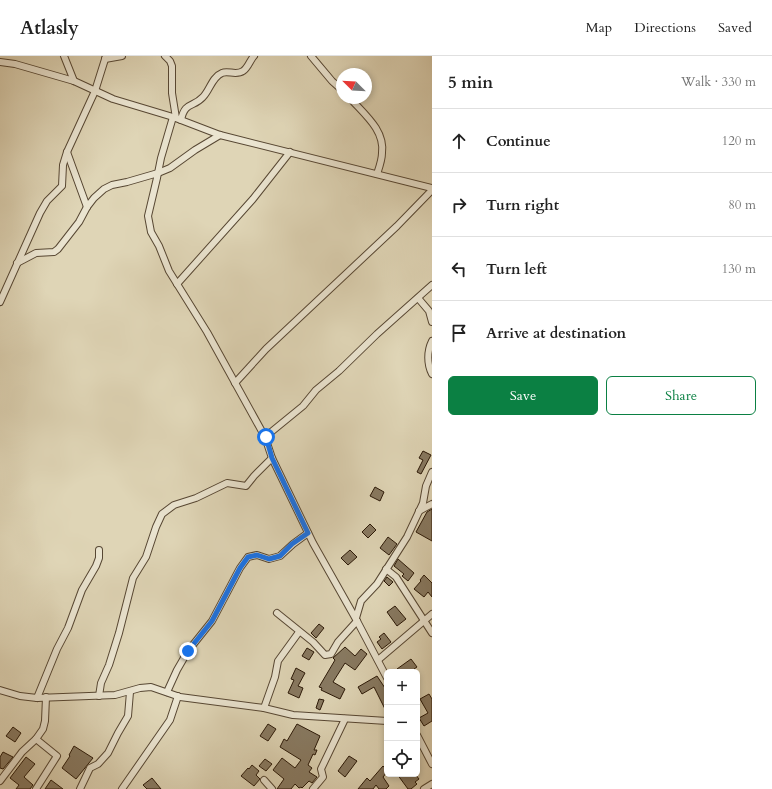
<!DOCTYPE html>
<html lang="en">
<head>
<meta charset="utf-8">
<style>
	:root { --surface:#fff; --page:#f6f6f6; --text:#222; --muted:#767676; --line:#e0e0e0; --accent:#0b8043 }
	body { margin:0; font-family:Cardo,serif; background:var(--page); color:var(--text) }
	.controls { position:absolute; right:12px; bottom:12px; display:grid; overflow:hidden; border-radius:6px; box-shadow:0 2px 6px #0003 }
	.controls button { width:36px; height:36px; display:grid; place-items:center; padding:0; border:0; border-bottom:1px solid var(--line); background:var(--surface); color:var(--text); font:20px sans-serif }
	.compass { position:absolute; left:336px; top:12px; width:36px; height:36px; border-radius:50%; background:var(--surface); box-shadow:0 2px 6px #0003; rotate:294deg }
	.stop { position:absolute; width:12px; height:12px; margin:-9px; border:3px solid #1a73e8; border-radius:50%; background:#fff }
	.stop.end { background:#1a73e8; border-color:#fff; box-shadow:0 1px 4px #0008 }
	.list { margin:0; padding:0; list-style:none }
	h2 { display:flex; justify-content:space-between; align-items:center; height:52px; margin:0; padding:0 16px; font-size:17px }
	h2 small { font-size:13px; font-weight:400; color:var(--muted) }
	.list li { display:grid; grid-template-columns:26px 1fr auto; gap:12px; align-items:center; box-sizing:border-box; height:64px; padding:0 16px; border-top:1px solid var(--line) }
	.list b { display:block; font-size:15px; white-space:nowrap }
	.list em { font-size:13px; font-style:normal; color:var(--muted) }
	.actions { display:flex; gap:8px; padding:12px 16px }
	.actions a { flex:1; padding:9px 0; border:1px solid var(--accent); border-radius:6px; text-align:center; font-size:14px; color:var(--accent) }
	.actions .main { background:var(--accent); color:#fff }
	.icon { flex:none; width:22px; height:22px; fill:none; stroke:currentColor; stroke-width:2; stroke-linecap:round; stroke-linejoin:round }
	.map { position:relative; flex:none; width:432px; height:733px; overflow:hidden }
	header { display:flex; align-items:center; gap:24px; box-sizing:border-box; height:56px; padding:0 20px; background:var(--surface); border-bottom:1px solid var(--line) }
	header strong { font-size:19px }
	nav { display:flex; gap:22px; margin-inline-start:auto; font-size:14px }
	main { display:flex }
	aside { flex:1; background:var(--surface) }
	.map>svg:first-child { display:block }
	.building { fill:#887a62; stroke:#2a1807 }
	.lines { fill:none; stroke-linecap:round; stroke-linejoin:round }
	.minor-casing { stroke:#574733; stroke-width:8 }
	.minor { stroke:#eae4d0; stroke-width:6 }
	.route { stroke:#1a73e8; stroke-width:5 }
</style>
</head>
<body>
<header>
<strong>Atlasly</strong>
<nav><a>Map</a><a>Directions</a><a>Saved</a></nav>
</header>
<main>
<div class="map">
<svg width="432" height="733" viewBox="0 0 432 733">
	<rect width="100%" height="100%" fill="#dfd5b6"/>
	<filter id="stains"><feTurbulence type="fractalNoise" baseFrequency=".005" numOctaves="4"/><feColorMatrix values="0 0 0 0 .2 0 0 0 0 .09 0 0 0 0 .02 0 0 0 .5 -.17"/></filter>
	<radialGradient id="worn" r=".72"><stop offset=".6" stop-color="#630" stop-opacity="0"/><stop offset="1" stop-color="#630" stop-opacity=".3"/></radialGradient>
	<g class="building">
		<path d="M 423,395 L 431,399 L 421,418 L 417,416 L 423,404 L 419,402 Z"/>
		<path d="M 375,431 L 384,436 L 380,445 L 370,440 Z"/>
		<path d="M 432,453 L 432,485 L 416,476 L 427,456 Z"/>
		<path d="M 370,468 L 376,474 L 368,482 L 362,476 Z"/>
		<path d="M 388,481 L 397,488 L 389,499 L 380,492 Z"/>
		<path d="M 350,494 L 357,501 L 348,509 L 341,502 Z"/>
		<path d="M 398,503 L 414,517 L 408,525 L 402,520 L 404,518 L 394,510 Z"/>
		<path d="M 424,519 L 432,527 L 432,541 L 428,536 L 424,541 L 414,533 L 421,525 L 420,524 Z"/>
		<path d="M 387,521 L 393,526 L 389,530 L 384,525 Z"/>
		<path d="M 395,550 L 406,563 L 397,570 L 387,556 Z"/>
		<path d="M 319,568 L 324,572 L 316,582 L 311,577 Z"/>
		<path d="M 384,577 L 391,586 L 382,593 L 377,586 L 381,583 L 379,581 Z"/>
		<path d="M 345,591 L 355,600 L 361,593 L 367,598 L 355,614 L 345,607 L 333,626 L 345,633 L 340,643 L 321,634 L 322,632 L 319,631 L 335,604 L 333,602 Z"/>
		<path d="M 307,592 L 314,596 L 309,604 L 302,600 Z"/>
		<path d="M 411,603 L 417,611 L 414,613 L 416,616 L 399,616 L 397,613 Z"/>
		<path d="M 296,612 L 305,617 L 298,630 L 303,632 L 299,642 L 288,637 L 294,624 L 291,623 Z"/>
		<path d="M 377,620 L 387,635 L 387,657 L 374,631 L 362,638 L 358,631 Z"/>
		<path d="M 429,638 L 432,643 L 432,665 L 424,670 L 419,662 L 428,657 L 420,643 Z"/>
		<path d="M 319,643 L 324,644 L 320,654 L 316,652 Z"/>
		<path d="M 268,668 L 276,673 L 268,685 L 260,680 Z"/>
		<path d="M 297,668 L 320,680 L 314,694 L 317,694 L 315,699 L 313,698 L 308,709 L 312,712 L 309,716 L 317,721 L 312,727 L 309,725 L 302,732 L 301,731 L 299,732 L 295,728 L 291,733 L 277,733 L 284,723 L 273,714 L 282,702 L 295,712 L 301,704 L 280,691 L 284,683 L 287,685 Z"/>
		<path d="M 13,671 L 21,677 L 15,686 L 6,680 Z"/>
		<path d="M 74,690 L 93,702 L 76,723 L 62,712 L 70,700 L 69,699 Z"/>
		<path d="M 3,696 L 13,701 L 3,713 L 0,712 L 0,701 Z"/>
		<path d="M 349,700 L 357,705 L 345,721 L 338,715 Z"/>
		<path d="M 26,701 L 35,708 L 24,721 L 33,729 L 30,733 L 16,733 L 19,729 L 10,722 Z"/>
		<path d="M 265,703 L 272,708 L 266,715 L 259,710 Z"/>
		<path d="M 252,709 L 259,715 L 256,719 L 260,723 L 254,730 L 241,720 L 248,712 L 249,713 Z"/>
		<path d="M 383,710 L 387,714 L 387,716 L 383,721 L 389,730 L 386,733 L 379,733 L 376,729 L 373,733 L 358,733 L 367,722 L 370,725 Z"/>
		<path d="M 397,718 L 415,718 L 419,723 L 415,726 L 417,728 L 411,733 L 408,733 Z"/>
		<path d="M 152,722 L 161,733 L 147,733 L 143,729 Z"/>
		<path d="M 51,724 L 63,733 L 45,733 Z"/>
	</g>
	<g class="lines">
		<defs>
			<g id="minor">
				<path d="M 64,0 L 74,25"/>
				<path d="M 165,0 L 170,5 L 172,10 L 172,37 L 176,62"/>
				<path d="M 311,0 L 332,25 L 342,34"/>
				<path d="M 105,3 L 122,0"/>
				<path d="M 0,6 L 15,8 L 74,25 L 113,43 L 173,61 L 220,79 L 432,132"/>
				<path d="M 350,42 C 364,58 385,74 382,97 C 382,104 379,112 377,118"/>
				<path d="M 173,61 L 161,102 L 157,122 L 148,160 L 151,176 L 159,190 L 169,215 L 207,276 L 265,381 L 272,402 L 313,487 L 357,565 L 387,622"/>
				<path d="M 181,64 C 185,45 193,52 203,41 C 210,34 212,21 222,17 C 228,14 236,20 243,15 C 248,12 250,4 254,0"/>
				<path d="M 67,96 L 87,151"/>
				<path d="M 17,207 L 36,197 L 54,196 L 58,193 L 79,166 L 87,151 L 94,142 L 104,133 L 112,129 L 127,126 L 158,117 L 170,112 L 195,94 L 220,79"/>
				<path d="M 177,228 L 253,143 L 290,96"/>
				<path d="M 418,242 L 429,255 L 432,266"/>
				<path d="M 0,246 L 40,157 L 47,145 L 62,130 L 63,109 L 67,96 L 95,35 L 106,0"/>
				<path d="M 432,285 C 427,295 427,308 432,318"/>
				<path d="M 235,327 L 266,293 L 397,170 L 432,134"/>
				<path d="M 265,381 L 303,350 L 316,334 L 339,315 L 377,278 L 432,229"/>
				<path d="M 419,455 L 432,448"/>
				<path d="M 386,513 L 396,521 L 432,577"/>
				<path d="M 277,557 L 313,586 L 325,599 L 331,598 L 338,586 L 357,565"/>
				<path d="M 356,562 L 361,545 L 377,528 L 407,481 L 423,447 L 426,430 L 432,416"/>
				<path d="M 378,604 L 432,558"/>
				<path d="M 0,634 L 20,640 L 37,642 L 115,639 L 140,632 L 151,631 L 180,641 L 264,652 L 293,659 L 387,665"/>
				<path d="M 167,636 L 177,614 L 188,595 L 212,565 L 240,512 L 248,501 L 257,499 L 269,503 L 280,500 L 293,488 L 308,477"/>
				<path d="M 99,640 L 101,627 L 109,609 L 119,577 L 133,522 L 146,501 L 156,471 L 162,458 L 174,449 L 196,442 L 227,427 L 246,430 L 254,420 L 272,402"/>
				<path d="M 37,642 L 57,593 L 68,572 L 82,534 L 96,510 L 99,502 L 99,494"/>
				<path d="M 264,652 L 275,621 L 278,605 L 299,576"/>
				<path d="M 417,679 L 432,708"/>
				<path d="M 36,683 L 57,700 L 36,733"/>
				<path d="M 264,724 L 272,733"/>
				<path d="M 0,725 L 22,696 L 36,683 L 43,673 L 45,665 L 46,641"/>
				<path d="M 80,733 L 90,712 L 98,708 L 108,697 L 118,677 L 128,660 L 130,636"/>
				<path d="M 122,733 L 170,664 L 178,640"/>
				<path d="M 313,733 L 323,721 L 321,713 L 345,663"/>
				<path d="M 424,733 L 432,728"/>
			</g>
		</defs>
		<use href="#minor" class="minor-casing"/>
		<use href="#minor" class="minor"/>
	</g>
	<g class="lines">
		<path class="route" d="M 188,595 L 212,565 L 240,512 L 248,501 L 257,499 L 269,503 L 280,500 L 292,488 L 308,477 L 272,402 L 266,381"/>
	</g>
	<rect width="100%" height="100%" filter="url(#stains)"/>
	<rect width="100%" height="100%" fill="url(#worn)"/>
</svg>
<div class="controls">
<button>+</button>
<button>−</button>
<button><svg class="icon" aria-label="locate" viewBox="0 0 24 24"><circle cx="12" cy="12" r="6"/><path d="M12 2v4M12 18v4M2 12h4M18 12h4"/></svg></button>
</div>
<svg class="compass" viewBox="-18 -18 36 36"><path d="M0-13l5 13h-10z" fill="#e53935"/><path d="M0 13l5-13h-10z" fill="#767676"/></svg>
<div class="stop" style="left:266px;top:381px"></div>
<div class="stop end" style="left:188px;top:595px"></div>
</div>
<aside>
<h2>5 min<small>Walk · 330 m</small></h2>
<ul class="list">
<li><svg class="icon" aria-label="ahead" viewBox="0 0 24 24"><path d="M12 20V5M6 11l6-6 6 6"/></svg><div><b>Continue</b></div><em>120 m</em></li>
<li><svg class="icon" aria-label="right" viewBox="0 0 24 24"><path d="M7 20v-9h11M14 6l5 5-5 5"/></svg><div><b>Turn right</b></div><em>80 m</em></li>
<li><svg class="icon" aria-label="left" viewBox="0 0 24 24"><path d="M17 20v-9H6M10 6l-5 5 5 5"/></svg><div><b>Turn left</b></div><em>130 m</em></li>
<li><svg class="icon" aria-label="arrive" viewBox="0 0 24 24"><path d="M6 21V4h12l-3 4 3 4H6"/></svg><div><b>Arrive at destination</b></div></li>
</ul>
<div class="actions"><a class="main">Save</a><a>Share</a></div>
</aside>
</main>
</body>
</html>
